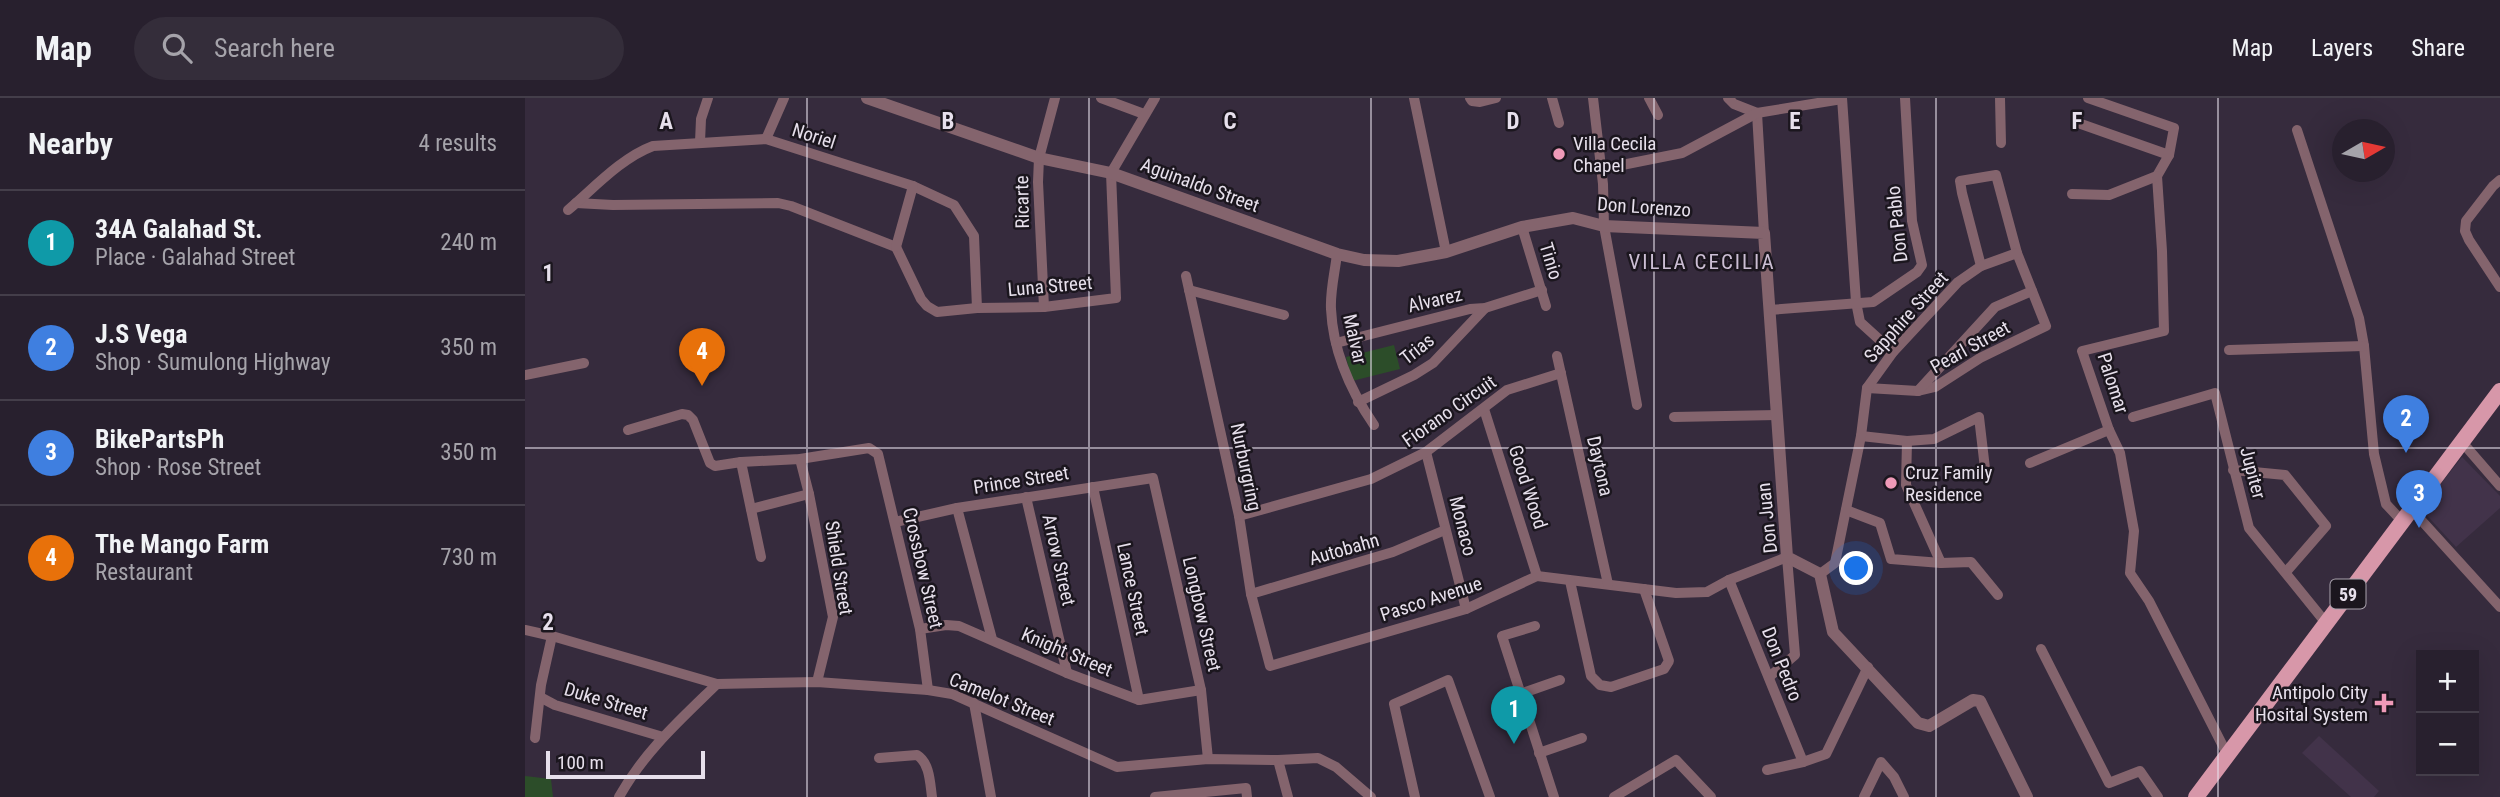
<!DOCTYPE html>
<html lang="en">
<head>
<meta charset="utf-8">
<style>
	:root { --surface:#28202e; --page:#342d3a; --text:#f1f3f6; --muted:#a5a3aa; --line:#443e4a; --accent:#0b8043 }
	body { margin:0; font-family:"Roboto Condensed",sans-serif; background:var(--page); color:var(--text) }
	.controls { position:absolute; right:21px; bottom:21px; display:grid; overflow:hidden; border-radius:0px; box-shadow:0 7px 28px #0002 }
	.controls button { width:63px; height:63px; display:grid; place-items:center; padding:0; border:0; border-bottom:2px solid var(--line); background:var(--surface); color:var(--text); font:35px sans-serif }
	.compass { position:absolute; left:1807px; top:21px; width:63px; height:63px; border-radius:50%; background:var(--surface); box-shadow:0 7px 28px #0002; rotate:81deg }
	.scale { position:absolute; left:21px; bottom:18px; width:159px; box-sizing:border-box; padding-left:7px; border:4px solid #e7e0ec; border-top:0; font-size:19px; line-height:24px; white-space:nowrap; color:#e7e0ec; -webkit-text-stroke:5px #1b161e; paint-order:stroke }
	.you { position:absolute; left:1332px; top:471px; width:24px; height:24px; margin:-18px; border:5px solid #fff; border-radius:50%; background:#1a73e8; box-shadow:0 0 0 10px #1a73e833 }
	.badge { display:grid; place-items:center; width:46px; height:46px; border-radius:50%; background:var(--accent); color:#fff; font-size:23px; font-weight:700 }
	.pin { position:absolute; translate:-50% -58px; filter:drop-shadow(0 2px 4px #0008) }
	.pin::after { content:''; position:absolute; top:37px; width:24px; height:21px; background:inherit; clip-path:polygon(0 0,100% 0,50% 100%) }
	.list { margin:0; padding:0; list-style:none }
	h2 { display:flex; justify-content:space-between; align-items:center; height:91px; margin:0; padding:0 28px; font-size:30px }
	h2 small { font-size:23px; font-weight:400; color:var(--muted) }
	.list li { display:grid; grid-template-columns:46px 1fr auto; gap:21px; align-items:center; box-sizing:border-box; height:105px; padding:0 28px; border-top:2px solid var(--line) }
	.list b { display:block; font-size:26px; white-space:nowrap }
	.list p { margin:0; font-size:23px; white-space:nowrap; color:var(--muted) }
	.list em { font-size:23px; font-style:normal; color:var(--muted) }
	.icon { flex:none; width:38px; height:38px; fill:none; stroke:currentColor; stroke-width:2; stroke-linecap:round; stroke-linejoin:round }
	.map { position:relative; flex:none; width:1975px; height:699px; overflow:hidden }
	header { display:flex; align-items:center; gap:42px; box-sizing:border-box; height:98px; padding:0 35px; background:var(--surface); border-bottom:2px solid var(--line) }
	header strong { font-size:33px }
	nav { display:flex; gap:38px; margin-inline-start:auto; font-size:24px }
	.search { width:490px; height:63px; background:var(--page); display:flex; align-items:center; gap:18px; box-sizing:border-box; padding:0 24px; border-radius:38px; color:var(--muted); font-size:26px }
	main { display:flex }
	aside { flex:1; background:var(--surface) }
	.map>svg:first-child { display:block }
	.built { fill:#42334a }
	.green { fill:#2c4d29 }
	.lines { fill:none; stroke-linecap:round; stroke-linejoin:round }
	.minor { stroke:#84646d; stroke-width:10 }
	.tertiary { stroke:#84646d; stroke-width:12 }
	.primary { stroke:#d797a9; stroke-width:16 }
	.grid { fill:none; stroke:#e7e0ec; stroke-width:2; stroke-opacity:0.55 }
	.poi-dot { fill:#ef9ab8; stroke:#1b161e; stroke-width:2.5 }
	.labels { text-anchor:middle; dominant-baseline:central; stroke-width:5; stroke-linejoin:round; paint-order:stroke }
	.shield { fill:#1b161e; stroke:#aaa3ae; stroke-width:2 }
	.shield-label { font-size:18px; font-weight:bold; fill:#e7e0ec }
	.street-label { font-size:19px; fill:#e7e0ec; stroke:#1b161e }
	.poi-label { font-size:19px; fill:#e7e0ec; stroke:#1b161e; text-anchor:start }
	.neighbourhood-label { font-size:21px; letter-spacing:2px; fill:#ccbed4; stroke:#1b161e }
	.grid-label { font-size:23px; text-anchor:middle; font-weight:bold; fill:#e7e0ec; stroke:#1b161e; stroke-width:5; stroke-linejoin:round; paint-order:stroke }
</style>
</head>
<body>
<header>
<strong>Map</strong>
<div class="search"><svg class="icon" aria-label="search" viewBox="0 0 24 24"><circle cx="10" cy="10" r="6"/><path d="M15 15l6 6"/></svg>Search here</div>
<nav><a>Map</a><a>Layers</a><a>Share</a></nav>
</header>
<main>
<aside>
<h2>Nearby<small>4 results</small></h2>
<ul class="list">
<li><span class="badge" style="background:#0f9aa8">1</span><div><b>34A Galahad St.</b><p>Place · Galahad Street</p></div><em>240 m</em></li>
<li><span class="badge" style="background:#3f7fe0">2</span><div><b>J.S Vega</b><p>Shop · Sumulong Highway</p></div><em>350 m</em></li>
<li><span class="badge" style="background:#3f7fe0">3</span><div><b>BikePartsPh</b><p>Shop · Rose Street</p></div><em>350 m</em></li>
<li><span class="badge" style="background:#e8710a">4</span><div><b>The Mango Farm</b><p>Restaurant</p></div><em>730 m</em></li>
</ul>
</aside>
<div class="map">
<svg width="1975" height="699" viewBox="0 0 1975 699">
	<rect width="100%" height="100%" fill="#362b3d"/>
	<g class="built">
		<path d="M 1937,359 L 1975,398 L 1975,410 L 1931,449 L 1896,411 Z"/>
		<path d="M 1794,638 L 1854,693 L 1849,699 L 1826,699 L 1777,655 Z"/>
	</g>
	<g class="green">
		<path d="M 869,247 L 875,271 L 827,283 L 821,259 Z"/>
		<path d="M 0,678 L 26,681 L 28,699 L 0,699 Z"/>
	</g>
	<g class="lines">
		<g class="minor">
			<path d="M 576,0 L 619,16"/>
			<path d="M 889,0 L 921,154"/>
			<path d="M 945,0 L 947,3 L 955,4 L 971,0"/>
			<path d="M 1027,0 L 1034,25"/>
			<path d="M 1068,0 L 1078,86 L 1079,128 L 1112,307"/>
			<path d="M 1124,0 L 1133,17"/>
			<path d="M 1203,0 L 1209,6 L 1232,15"/>
			<path d="M 1317,0 L 1331,204 L 1335,224 L 1368,254"/>
			<path d="M 1475,0 L 1476,45"/>
			<path d="M 1563,0 L 1649,30 L 1644,57"/>
			<path d="M 1232,15 L 1239,135"/>
			<path d="M 1556,26 L 1644,57 L 1632,78 L 1637,153 L 1639,233 L 1557,253 L 1584,332 L 1595,355 L 1609,433 L 1605,475 L 1624,503 L 1702,656"/>
			<path d="M 1772,32 L 1834,220 L 1839,248 L 1849,356 L 1861,406 L 1877,423"/>
			<path d="M 241,41 L 259,0"/>
			<path d="M 175,44 L 176,21 L 183,0"/>
			<path d="M 1077,71 L 1157,55 L 1232,15 L 1317,1"/>
			<path d="M 1975,82 L 1968,88 L 1941,123 L 1940,133 L 1944,142 L 1975,189"/>
			<path d="M 1547,96 L 1584,97 L 1632,78"/>
			<path d="M 51,105 L 88,107 L 253,105 L 266,108 L 371,149"/>
			<path d="M 43,112 C 69,90 96,60 128,48 L 241,41 L 388,88 L 429,107 L 449,138 L 452,210"/>
			<path d="M 997,129 L 1021,208"/>
			<path d="M 371,149 L 396,201 L 402,208 L 412,214 L 452,210 L 519,209 L 591,200 L 586,75 L 630,0"/>
			<path d="M 371,149 L 388,88"/>
			<path d="M 812,156 C 810,174 805,193 806,211 C 808,254 825,292 849,327"/>
			<path d="M 661,178 L 714,418 L 726,496 L 745,568 L 941,511 L 1012,478 L 1151,495 L 1182,494 L 1204,482 L 1262,459 L 1270,557 L 1244,579"/>
			<path d="M 664,192 L 759,217"/>
			<path d="M 519,209 L 513,84 L 514,60 L 530,0"/>
			<path d="M 1244,212 L 1348,204 L 1392,174 L 1397,167 L 1387,123 L 1380,0"/>
			<path d="M 811,245 L 945,211 L 960,210 L 1017,192"/>
			<path d="M 1704,252 L 1839,248"/>
			<path d="M 1032,258 L 1083,486"/>
			<path d="M 0,277 L 59,265"/>
			<path d="M 1342,290 L 1393,293 L 1410,289 L 1455,260 L 1521,228 L 1492,155 L 1471,77 L 1435,83 L 1437,95 L 1456,168"/>
			<path d="M 1393,293 L 1470,209 L 1507,193"/>
			<path d="M 833,304 L 889,277 L 908,265 L 960,210"/>
			<path d="M 959,311 L 1012,478"/>
			<path d="M 1149,319 L 1252,317"/>
			<path d="M 1608,319 L 1690,295 L 1724,430 L 1801,525"/>
			<path d="M 103,332 L 157,316 L 163,317 L 168,322 L 185,365 L 190,368 L 216,364"/>
			<path d="M 1336,338 L 1382,343 L 1409,341 L 1454,319 L 1461,379"/>
			<path d="M 1382,343 L 1381,387 L 1416,465"/>
			<path d="M 1937,344 L 1975,388"/>
			<path d="M 901,354 L 941,511"/>
			<path d="M 275,361 L 284,396 L 308,519 L 292,584"/>
			<path d="M 1505,365 L 1584,332"/>
			<path d="M 1708,372 L 1760,377 L 1801,428 L 1761,474"/>
			<path d="M 568,389 L 614,602"/>
			<path d="M 501,399 L 542,575"/>
			<path d="M 432,410 L 467,541"/>
			<path d="M 226,411 L 284,396"/>
			<path d="M 1886,411 L 1975,509"/>
			<path d="M 1321,412 L 1355,425 L 1366,461 L 1416,465 L 1446,464 L 1473,497"/>
			<path d="M 714,418 L 846,381 L 901,354 L 982,292 L 1036,275"/>
			<path d="M 370,424 L 432,410 L 628,380 L 676,592 L 683,661"/>
			<path d="M 236,459 L 216,364 L 275,361 L 344,350 L 353,356 L 395,531 L 403,592"/>
			<path d="M 1295,476 L 1310,465 L 1336,338 L 1342,290 L 1368,254 L 1433,184 L 1456,168 L 1492,155"/>
			<path d="M 1204,482 L 1278,664"/>
			<path d="M 1045,483 L 1066,578 L 1075,587 L 1086,589 L 1139,571 L 1144,563 L 1119,491"/>
			<path d="M 726,496 L 868,454 L 920,432"/>
			<path d="M 1010,528 L 977,538 L 1029,699"/>
			<path d="M 395,531 L 421,527 L 434,528 L 542,575 L 614,602 L 676,592"/>
			<path d="M 0,532 L 27,538 L 192,586 L 292,584 L 403,592 L 427,596 L 592,669 L 683,661 L 753,662 L 793,660 L 811,669 L 846,699"/>
			<path d="M 1516,551 L 1584,685 L 1615,673 L 1633,699"/>
			<path d="M 995,596 L 1035,582"/>
			<path d="M 15,599 L 30,607 L 138,639"/>
			<path d="M 449,605 L 466,699"/>
			<path d="M 10,640 L 16,587 L 27,538"/>
			<path d="M 1014,655 L 1057,640"/>
			<path d="M 354,660 L 392,657 C 405,665 405,685 407,699"/>
			<path d="M 753,662 L 763,699"/>
			<path d="M 1242,672 L 1278,664 L 1301,656 L 1343,569"/>
			<path d="M 94,699 C 119,654 155,622 192,586"/>
			<path d="M 630,699 L 721,690 L 722,699"/>
			<path d="M 890,699 L 869,606 L 923,582 L 965,699"/>
			<path d="M 1089,699 L 1151,662 L 1186,699"/>
			<path d="M 1339,699 L 1356,664 L 1369,679 L 1379,699"/>
		</g>
		<path class="tertiary" d="M 342,0 L 514,60 L 586,75 L 812,156 L 839,162 L 873,163 L 921,154 L 997,129 L 1048,120 L 1079,128 L 1239,135 L 1262,459 L 1295,476 L 1308,534 L 1393,625 L 1404,628 L 1448,602 L 1455,603 L 1502,699"/>
		<path class="primary" d="M 1671,699 L 1975,293"/>
	</g>
	<path class="grid" d="M 282,0 L 282,699M 564,0 L 564,699M 846,0 L 846,699M 1129,0 L 1129,699M 1411,0 L 1411,699M 1693,0 L 1693,699M 0,350 L 1975,350"/>
	<g class="poi-dot">
		<circle cx="1034" cy="56" r="7"/>
		<circle cx="1366" cy="385" r="7"/>
		<path d="M1855.5 594.5h7v7h7v7h-7v7h-7v-7h-7v-7h7z"/>
	</g>
	<g class="labels">
		<rect class="shield" x="1805.5" y="481.5" width="35" height="29" rx="5"/>
		<g class="shield-label">
			<text x="1823" y="496">59</text>
		</g>
		<g class="street-label">
			<text transform="translate(289 38) rotate(18)">Noriel</text>
			<text transform="translate(675 87) rotate(20)">Aguinaldo Street</text>
			<text transform="translate(497 104) rotate(-91)">Ricarte</text>
			<text transform="translate(1119 109) rotate(4)">Don Lorenzo</text>
			<text transform="translate(1372 126) rotate(-96)">Don Pablo</text>
			<text transform="translate(1026 163) rotate(73)">Tinio</text>
			<text transform="translate(525 188) rotate(-5)">Luna Street</text>
			<text transform="translate(910 202) rotate(-13)">Alvarez</text>
			<text transform="translate(1381 219) rotate(-48)">Sapphire Street</text>
			<text transform="translate(830 241) rotate(77)">Malvar</text>
			<text transform="translate(1445 249) rotate(-29)">Pearl Street</text>
			<text transform="translate(892 251) rotate(-38)">Trias</text>
			<text transform="translate(1588 285) rotate(72)">Palomar</text>
			<text transform="translate(924 313) rotate(-35)">Fiorano Circuit</text>
			<text transform="translate(1075 368) rotate(77)">Daytona</text>
			<text transform="translate(721 369) rotate(78)">Nurburgring</text>
			<text transform="translate(1728 375) rotate(75)">Jupiter</text>
			<text transform="translate(496 382) rotate(-9)">Prince Street</text>
			<text transform="translate(1003 389) rotate(72)">Good Wood</text>
			<text transform="translate(1242 420) rotate(-96)">Don Juan</text>
			<text transform="translate(938 428) rotate(76)">Monaco</text>
			<text transform="translate(819 451) rotate(-16)">Autobahn</text>
			<text transform="translate(534 462) rotate(77)">Arrow Street</text>
			<text transform="translate(314 470) rotate(81)">Shield Street</text>
			<text transform="translate(398 470) rotate(77)">Crossbow Street</text>
			<text transform="translate(608 491) rotate(78)">Lance Street</text>
			<text transform="translate(906 501) rotate(-18)">Pasco Avenue</text>
			<text transform="translate(677 516) rotate(77)">Longbow Street</text>
			<text transform="translate(542 554) rotate(23)">Knight Street</text>
			<text transform="translate(1257 566) rotate(68)">Don Pedro</text>
			<text transform="translate(477 601) rotate(22)">Camelot Street</text>
			<text transform="translate(81 603) rotate(17)">Duke Street</text>
		</g>
		<g class="poi-label">
			<text x="1048" y="45">Villa Cecila<tspan x="1048" dy="22">Chapel</tspan></text>
			<text x="1380" y="374">Cruz Family<tspan x="1380" dy="22">Residence</tspan></text>
			<text x="1843" y="594" text-anchor="end">Antipolo City<tspan x="1843" dy="22">Hosital System</tspan></text>
		</g>
		<g class="neighbourhood-label">
			<text x="1177" y="164">VILLA CECILIA</text>
		</g>
	</g>
	<g class="grid-label">
		<text x="141" y="31">A</text>
		<text x="423" y="31">B</text>
		<text x="705" y="31">C</text>
		<text x="988" y="31">D</text>
		<text x="1270" y="31">E</text>
		<text x="1552" y="31">F</text>
		<text x="23" y="183">1</text>
		<text x="23" y="532">2</text>
	</g>
</svg>
<div class="controls">
<button>+</button>
<button>−</button>
</div>
<svg class="compass" viewBox="-18 -18 36 36"><path d="M0-13l5 13h-10z" fill="#e53935"/><path d="M0 13l5-13h-10z" fill="#a5a3aa"/></svg>
<div class="scale">100 m</div>
<div class="you"></div>
<div class="pin badge" style="left:989px;top:646px;background:#0f9aa8">1</div>
<div class="pin badge" style="left:1881px;top:355px;background:#3f7fe0">2</div>
<div class="pin badge" style="left:1894px;top:430px;background:#3f7fe0">3</div>
<div class="pin badge" style="left:177px;top:288px;background:#e8710a">4</div>
</div>
</main>
</body>
</html>
